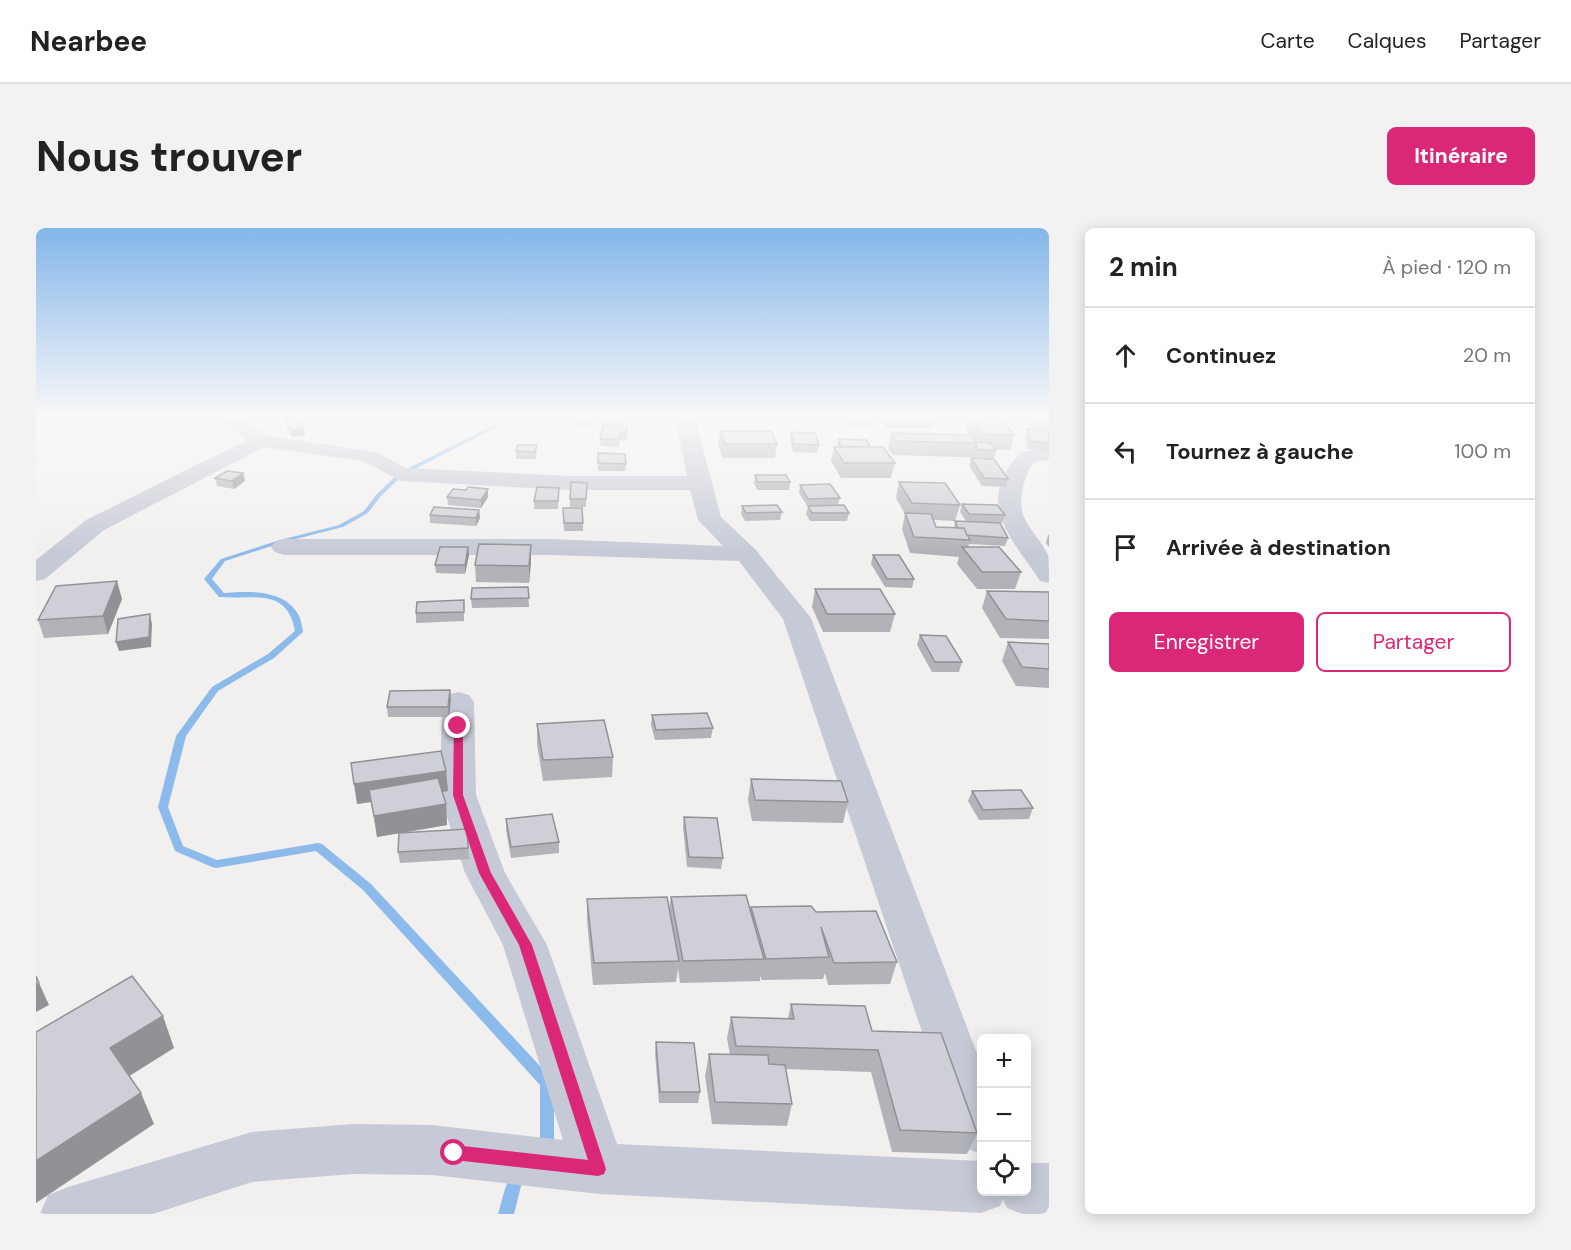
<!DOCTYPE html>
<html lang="fr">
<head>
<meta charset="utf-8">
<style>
	:root { --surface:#fff; --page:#f2f2f2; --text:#222; --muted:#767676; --line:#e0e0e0; --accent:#db2777 }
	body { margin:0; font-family:"DM Sans",sans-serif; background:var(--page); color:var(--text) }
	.controls { position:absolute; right:18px; bottom:18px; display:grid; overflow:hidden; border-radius:9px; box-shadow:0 3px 15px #0003 }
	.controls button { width:54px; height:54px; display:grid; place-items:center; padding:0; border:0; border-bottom:2px solid var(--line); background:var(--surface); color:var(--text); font:30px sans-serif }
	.stop { position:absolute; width:18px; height:18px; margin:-14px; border:4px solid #db2777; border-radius:50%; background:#fff }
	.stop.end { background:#db2777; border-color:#fff; box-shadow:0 2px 6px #0008 }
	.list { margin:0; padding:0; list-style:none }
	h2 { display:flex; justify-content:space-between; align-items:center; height:78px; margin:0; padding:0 24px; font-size:26px }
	h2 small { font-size:20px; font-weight:400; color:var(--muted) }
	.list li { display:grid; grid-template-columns:39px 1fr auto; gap:18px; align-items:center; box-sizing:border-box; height:96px; padding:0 24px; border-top:2px solid var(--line) }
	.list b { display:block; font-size:22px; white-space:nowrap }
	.list em { font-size:20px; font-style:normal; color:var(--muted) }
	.actions { display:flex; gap:12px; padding:18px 24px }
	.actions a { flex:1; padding:14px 0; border:2px solid var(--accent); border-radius:9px; text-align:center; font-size:21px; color:var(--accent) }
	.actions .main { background:var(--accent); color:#fff }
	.icon { flex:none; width:33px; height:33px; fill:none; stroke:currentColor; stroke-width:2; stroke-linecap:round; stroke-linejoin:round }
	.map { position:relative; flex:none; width:1013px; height:986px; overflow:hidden; border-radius:9px }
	header { display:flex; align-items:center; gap:36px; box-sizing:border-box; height:84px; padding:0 30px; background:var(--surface); border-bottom:2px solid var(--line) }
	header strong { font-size:28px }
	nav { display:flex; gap:33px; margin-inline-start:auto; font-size:21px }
	.intro { display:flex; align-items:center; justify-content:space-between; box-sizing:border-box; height:144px; padding:0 36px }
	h1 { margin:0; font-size:42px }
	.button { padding:15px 27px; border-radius:9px; background:var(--accent); color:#fff; font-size:21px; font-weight:700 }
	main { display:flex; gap:36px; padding:0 36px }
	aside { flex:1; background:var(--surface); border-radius:9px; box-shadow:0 3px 15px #0003 }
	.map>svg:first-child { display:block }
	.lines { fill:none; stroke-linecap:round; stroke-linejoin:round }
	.stream { fill:#8cbaea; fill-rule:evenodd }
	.street { fill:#c6cad6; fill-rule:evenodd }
	.wall { fill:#b2b3b9 }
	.shaded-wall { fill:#919296 }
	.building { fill:#cfd0d7; stroke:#919296; stroke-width:1.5 }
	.route { fill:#db2777 }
</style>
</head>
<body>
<header>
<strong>Nearbee</strong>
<nav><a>Carte</a><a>Calques</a><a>Partager</a></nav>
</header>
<div class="intro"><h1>Nous trouver</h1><a class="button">Itinéraire</a></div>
<main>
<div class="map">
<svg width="1013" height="986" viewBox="0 0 1013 986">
	<rect width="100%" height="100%" fill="#f2f0ef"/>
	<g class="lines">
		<g class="stream">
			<path d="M 461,187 L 466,187 L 463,198 L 367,247 L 344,269 L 332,285 L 307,299 L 248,314 L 189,333 L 176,351 L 188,365 C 212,363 248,361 262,386 C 265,391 266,398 267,404 L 238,430 L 182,463 L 150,508 L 132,579 L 147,618 L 181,632 L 282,615 L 286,616 L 335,656 L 516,851 L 518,855 L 518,913 L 512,923 L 507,925 L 502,923 L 500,918 L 504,911 L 504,857 L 327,662 L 280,623 L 180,640 L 176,639 L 139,623 L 122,579 L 140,508 L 176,459 L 232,426 L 259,403 C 251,358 216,372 183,369 L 168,351 L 185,331 L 244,312 L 303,297 L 328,283 L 340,267 L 363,245 L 459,196 Z"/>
			<path d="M 484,941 L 489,943 L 491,948 L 485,958 L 478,986 L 462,986 C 467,972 469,947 484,941 Z"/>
		</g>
		<g class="street">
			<path d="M 179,187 L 201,187 L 231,208 L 340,224 L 370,240 L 534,248 L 651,248 L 639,187 L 658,187 L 685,289 L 719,321 L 775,390 L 945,836 L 945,926 L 927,919 L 919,902 L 747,391 L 703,333 L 515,327 L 248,327 L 239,324 L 235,319 L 239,314 L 248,311 L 515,311 L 687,318 L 662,292 L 654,262 L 534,262 L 365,253 L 327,233 L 228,219 L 68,302 L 9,351 L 0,353 L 0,332 L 50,292 L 211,212 Z"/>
			<path d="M 1013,220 L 1013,232 L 998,234 C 993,241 989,250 987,259 C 979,294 999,300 1012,327 C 1013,334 1013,347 1013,355 L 1004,353 L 1000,347 C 970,303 940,273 985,224 Z"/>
			<path d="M 422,464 L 433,467 L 438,474 L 440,567 L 469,645 L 511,717 L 581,916 L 945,933 L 945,964 L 990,964 L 990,935 L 1013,935 L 1013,986 L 987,986 L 971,980 L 967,971 L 964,978 L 945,985 L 563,966 L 396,947 L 317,946 L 216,954 L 117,986 L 4,986 L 12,967 L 32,959 L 216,904 L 317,896 L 396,897 L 527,912 L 467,717 L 429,645 L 404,567 L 406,474 L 411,467 Z"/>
		</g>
	</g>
	<g class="wall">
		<path d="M 475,187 L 493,187 L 490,195 L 475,194 Z"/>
		<path d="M 537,187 L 557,187 L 558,198 L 540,198 Z"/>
		<path d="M 566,187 L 585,188 L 584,199 L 591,199 L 591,206 L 590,212 L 584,212 L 583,219 L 564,218 L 566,202 L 565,202 Z"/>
		<path d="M 809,187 L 835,187 L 838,192 L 836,199 L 812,198 L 808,192 Z"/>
		<path d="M 841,187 L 900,187 L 897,200 L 850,200 Z"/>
		<path d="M 931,187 L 973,187 L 972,194 L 968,194 L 978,207 L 974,222 L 959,221 L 960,222 L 958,230 L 857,227 L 852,220 L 855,205 L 934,207 L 928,198 Z"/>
		<path d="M 995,188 L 1013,189 L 1013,223 L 992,221 L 989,208 L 991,201 L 1000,202 L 993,196 Z"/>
		<path d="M 249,191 L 268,200 L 269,207 L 256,209 L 250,198 Z"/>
		<path d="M 684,203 L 741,216 L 739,230 L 687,230 L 682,217 Z"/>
		<path d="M 755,204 L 783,217 L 781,225 L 757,224 L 754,212 Z"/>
		<path d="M 802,211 L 834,219 L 859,235 L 855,250 L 805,250 L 795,233 L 798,219 L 801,219 Z"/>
		<path d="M 501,217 L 500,231 L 480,231 L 480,223 Z"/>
		<path d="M 562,225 L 590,236 L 589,243 L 562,243 Z"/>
		<path d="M 935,230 L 972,251 L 970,259 L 946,258 L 933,238 Z"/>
		<path d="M 207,245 L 209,253 L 198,261 L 181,258 L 179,250 Z"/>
		<path d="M 719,247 L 754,254 L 753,262 L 721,262 L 718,255 Z"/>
		<path d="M 863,254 L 924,277 L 919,293 L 897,292 L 900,299 L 918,300 L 919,293 L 930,293 L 924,284 L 926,276 L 969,287 L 966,295 L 947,294 L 972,310 L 969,318 L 933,316 L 932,319 L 985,344 L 979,361 L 941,361 L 921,336 L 923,329 L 874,325 L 866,301 L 869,286 L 860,270 Z"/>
		<path d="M 551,255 L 550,279 L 534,279 L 534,271 Z"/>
		<path d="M 764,257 L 804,270 L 802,277 L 813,285 L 811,293 L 774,293 L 770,286 L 772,279 L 763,265 Z"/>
		<path d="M 452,261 L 452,269 L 445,280 L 412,277 L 411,269 L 430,262 Z"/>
		<path d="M 523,268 L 522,281 L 498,281 L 498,273 Z"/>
		<path d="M 706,278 L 746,284 L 744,292 L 709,293 L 705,286 Z"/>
		<path d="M 527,280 L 547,295 L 547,303 L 528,303 Z"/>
		<path d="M 443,282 L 444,290 L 440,298 L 394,295 L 394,287 Z"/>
		<path d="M 1012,307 L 1013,307 L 1013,319 L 1010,315 Z"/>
		<path d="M 432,319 L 433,327 L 429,346 L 400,345 L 399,337 Z"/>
		<path d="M 837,327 L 878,351 L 876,360 L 849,359 L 835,336 Z"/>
		<path d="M 495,334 L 493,355 L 440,354 L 439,337 Z"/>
		<path d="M 492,359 L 493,379 L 436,380 L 435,371 Z"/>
		<path d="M 779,361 L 859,386 L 854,404 L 787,404 L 776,379 Z"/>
		<path d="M 951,363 L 1013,364 L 1013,411 L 964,410 L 946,380 Z"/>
		<path d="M 86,371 L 72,406 L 8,410 L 2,392 Z"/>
		<path d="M 428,372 L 428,393 L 380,395 L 380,385 Z"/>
		<path d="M 884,407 L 926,434 L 923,444 L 896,444 L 881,417 Z"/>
		<path d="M 972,414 L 1013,416 L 1013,460 L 980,458 L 966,433 Z"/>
		<path d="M 414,462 L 415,472 L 413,489 L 352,489 L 351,479 Z"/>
		<path d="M 616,487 L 677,500 L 675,510 L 619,512 L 615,497 Z"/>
		<path d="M 501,496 L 577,529 L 576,549 L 507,553 L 501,516 Z"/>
		<path d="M 410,543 L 412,563 L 406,564 L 410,576 L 411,597 L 366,605 L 431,601 L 433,631 L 364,635 L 362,624 L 363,605 L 341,609 L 335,574 L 321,576 Z"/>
		<path d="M 715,551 L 812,574 L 807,595 L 716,593 L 712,572 Z"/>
		<path d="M 936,563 L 997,580 L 993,591 L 943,592 L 932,573 Z"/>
		<path d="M 648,589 L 687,630 L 685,641 L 651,639 L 647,599 Z"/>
		<path d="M 470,591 L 523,614 L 523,625 L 475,630 L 470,602 Z"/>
		<path d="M 635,669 L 714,683 L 715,679 L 780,684 L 861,734 L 854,756 L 792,757 L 789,745 L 787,751 L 726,752 L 724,748 L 724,753 L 644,755 L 642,740 L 640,754 L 557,757 L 551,692 L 551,671 L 633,681 Z"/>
		<path d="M 755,776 L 836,803 L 941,905 L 931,926 L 856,924 L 835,844 L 750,841 L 756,876 L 751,898 L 676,896 L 669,848 L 673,826 L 694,827 L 691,810 L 695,789 L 752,790 Z"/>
		<path d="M 620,814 L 664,864 L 662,875 L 623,875 L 619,825 Z"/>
	</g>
	<g class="shaded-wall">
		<path d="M 221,187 L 248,187 L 221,190 Z"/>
		<path d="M 490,187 L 493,187 L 490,195 Z"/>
		<path d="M 268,200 L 269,207 L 256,209 L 255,202 Z"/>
		<path d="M 207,245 L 209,253 L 198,261 L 196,253 Z"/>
		<path d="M 452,261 L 452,269 L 445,280 L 445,272 Z"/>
		<path d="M 443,282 L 444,290 L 440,298 L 440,290 Z"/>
		<path d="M 495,317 L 495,334 L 493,355 L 493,338 Z"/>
		<path d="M 432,319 L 433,327 L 429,346 L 429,337 Z"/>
		<path d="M 81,353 L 86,371 L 72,406 L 67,388 Z"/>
		<path d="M 114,386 L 116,396 L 115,419 L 83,423 L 80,414 Z"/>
		<path d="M 414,462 L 415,472 L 413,489 L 412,479 Z"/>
		<path d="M 410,543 L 412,563 L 335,574 L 333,562 L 335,574 L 321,576 L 318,556 Z"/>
		<path d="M 410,576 L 411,597 L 341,609 L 338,588 Z"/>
		<path d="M 3,755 L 13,777 L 0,784 L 0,757 Z"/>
		<path d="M 127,788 L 138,820 L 87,852 L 74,820 Z"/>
		<path d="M 105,865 L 118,896 L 0,975 L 0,933 Z"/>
	</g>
	<g class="building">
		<path d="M 539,187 L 557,187 L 558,191 L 540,191 Z"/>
		<path d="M 566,187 L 585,188 L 584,196 L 565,195 Z"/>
		<path d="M 811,187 L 835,187 L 838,192 L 813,191 Z"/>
		<path d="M 934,187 L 963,187 L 978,207 L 947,206 Z"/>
		<path d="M 995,188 L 1013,189 L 1013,196 L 1003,196 Z"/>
		<path d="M 262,190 L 268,200 L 255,202 L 249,191 Z"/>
		<path d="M 567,198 L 591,199 L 590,205 L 585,205 L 584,211 L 564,211 Z"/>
		<path d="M 991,201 L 1013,203 L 1013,215 L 994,213 Z"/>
		<path d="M 684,203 L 735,203 L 741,216 L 689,216 Z"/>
		<path d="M 755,204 L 779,205 L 783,217 L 758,216 Z"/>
		<path d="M 855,205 L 935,207 L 941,215 L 860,213 Z"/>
		<path d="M 802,211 L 831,212 L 834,219 L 805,219 Z"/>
		<path d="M 941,214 L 954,215 L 960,222 L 940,222 Z"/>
		<path d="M 482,217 L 501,217 L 499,224 L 480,223 Z"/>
		<path d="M 798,219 L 847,219 L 859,235 L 808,235 Z"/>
		<path d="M 562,225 L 589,226 L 590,236 L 562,235 Z"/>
		<path d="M 935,230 L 958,231 L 972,251 L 948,250 Z"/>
		<path d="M 191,243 L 207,245 L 196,253 L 179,250 Z"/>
		<path d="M 719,247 L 750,247 L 754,254 L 722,254 Z"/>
		<path d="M 535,254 L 551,255 L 550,271 L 534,271 Z"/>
		<path d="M 863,254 L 909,255 L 924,277 L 876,275 Z"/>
		<path d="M 794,256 L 804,270 L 772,271 L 764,257 Z"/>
		<path d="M 432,259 L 452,261 L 445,272 L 411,269 L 417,261 L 430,262 Z"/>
		<path d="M 501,259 L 523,260 L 522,273 L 498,273 Z"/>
		<path d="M 926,276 L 961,277 L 969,287 L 933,286 Z"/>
		<path d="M 741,277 L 746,284 L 710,285 L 706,278 Z"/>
		<path d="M 808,277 L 813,285 L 776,285 L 772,278 Z"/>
		<path d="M 398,279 L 443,282 L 440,290 L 394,287 Z"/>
		<path d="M 527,280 L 546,280 L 547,295 L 528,295 Z"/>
		<path d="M 869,285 L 895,286 L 900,299 L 928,300 L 934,312 L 878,309 Z"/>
		<path d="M 919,293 L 964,295 L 972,310 L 931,307 L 928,300 L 922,300 Z"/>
		<path d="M 443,316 L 495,317 L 493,338 L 439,337 Z"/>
		<path d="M 404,319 L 432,319 L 429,337 L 399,337 Z"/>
		<path d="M 926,319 L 963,319 L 985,344 L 946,344 Z"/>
		<path d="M 837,327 L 863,327 L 878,351 L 851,351 Z"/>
		<path d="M 81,353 L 67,388 L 2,392 L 20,358 Z"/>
		<path d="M 492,359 L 493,370 L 435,371 L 436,360 Z"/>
		<path d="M 779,361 L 844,361 L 859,386 L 791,386 Z"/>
		<path d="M 951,363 L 1013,364 L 1013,393 L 970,391 Z"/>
		<path d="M 428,372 L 428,384 L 380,385 L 381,374 Z"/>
		<path d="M 114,386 L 113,409 L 80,414 L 82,391 Z"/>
		<path d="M 884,407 L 910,408 L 926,434 L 899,434 Z"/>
		<path d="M 972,414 L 1013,416 L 1013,441 L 986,439 Z"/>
		<path d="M 414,462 L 412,479 L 351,479 L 354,463 Z"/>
		<path d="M 671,485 L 677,500 L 620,502 L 616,487 Z"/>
		<path d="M 568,492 L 577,529 L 507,532 L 501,496 Z"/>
		<path d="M 405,523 L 410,543 L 318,556 L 315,535 Z"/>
		<path d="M 402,550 L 410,576 L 338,588 L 333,562 Z"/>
		<path d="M 715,551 L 805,553 L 812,574 L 719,572 Z"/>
		<path d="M 985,562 L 997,580 L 947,582 L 936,563 Z"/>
		<path d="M 516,586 L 523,614 L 475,619 L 470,591 Z"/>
		<path d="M 648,589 L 681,590 L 687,630 L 653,629 Z"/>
		<path d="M 431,601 L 432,620 L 362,624 L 363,605 Z"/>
		<path d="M 710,667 L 728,731 L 647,733 L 635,669 Z"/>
		<path d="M 631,669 L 643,733 L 558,735 L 551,671 Z"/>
		<path d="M 775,678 L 780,684 L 840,683 L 861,734 L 798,735 L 785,699 L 793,729 L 730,731 L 715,679 Z"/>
		<path d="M 0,748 L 3,755 L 0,757 Z"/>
		<path d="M 96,748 L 127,788 L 74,820 L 105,865 L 0,933 L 0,804 Z"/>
		<path d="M 755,776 L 829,778 L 836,803 L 905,805 L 941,905 L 864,902 L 842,822 L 700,818 L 695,789 L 758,791 Z"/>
		<path d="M 620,814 L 658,815 L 664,864 L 624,864 Z"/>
		<path d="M 673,826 L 732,827 L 733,836 L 749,837 L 756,876 L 679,874 Z"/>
	</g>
	<linearGradient id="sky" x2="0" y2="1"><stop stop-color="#83b6e9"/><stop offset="0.58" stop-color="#f9f8f8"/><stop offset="1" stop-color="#f9f8f8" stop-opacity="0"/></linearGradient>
	<rect width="1013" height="325" fill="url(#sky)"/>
	<path class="route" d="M 418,495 L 427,498 L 427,567 L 455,645 L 496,717 L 570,941 L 568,946 L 562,948 L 418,932 L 412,930 L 410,925 L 412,919 L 418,917 L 552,932 L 483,717 L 443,645 L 417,567 Z"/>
</svg>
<div class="controls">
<button>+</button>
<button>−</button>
<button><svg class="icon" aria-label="locate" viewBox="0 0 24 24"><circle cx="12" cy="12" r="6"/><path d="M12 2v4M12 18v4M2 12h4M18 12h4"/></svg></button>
</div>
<div class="stop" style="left:418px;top:925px"></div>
<div class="stop end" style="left:422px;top:498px"></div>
</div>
<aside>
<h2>2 min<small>À pied · 120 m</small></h2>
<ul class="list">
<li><svg class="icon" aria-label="ahead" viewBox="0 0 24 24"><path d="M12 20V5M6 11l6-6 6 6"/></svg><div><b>Continuez</b></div><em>20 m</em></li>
<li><svg class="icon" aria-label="left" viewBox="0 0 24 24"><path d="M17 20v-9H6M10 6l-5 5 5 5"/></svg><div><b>Tournez à gauche</b></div><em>100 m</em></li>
<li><svg class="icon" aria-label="arrive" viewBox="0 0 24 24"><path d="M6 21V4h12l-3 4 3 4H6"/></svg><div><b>Arrivée à destination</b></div></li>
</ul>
<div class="actions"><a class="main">Enregistrer</a><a>Partager</a></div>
</aside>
</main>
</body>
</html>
